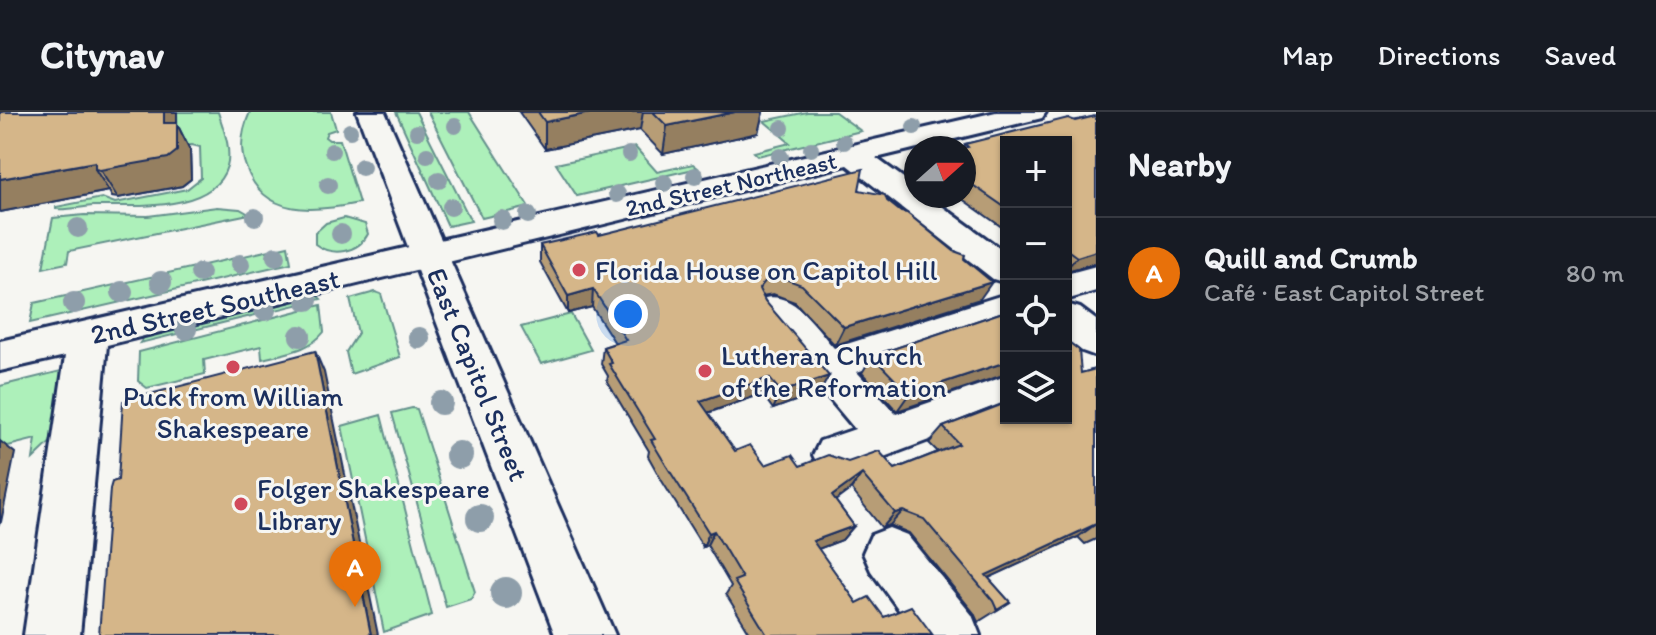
<!DOCTYPE html>
<html lang="en">
<head>
<meta charset="utf-8">
<style>
	:root { --surface:#171b24; --page:#242831; --text:#f1f3f6; --muted:#9ea1a6; --line:#363941; --accent:#7c3aed }
	body { margin:0; font-family:Itim,sans-serif; background:var(--page); color:var(--text) }
	.controls { position:absolute; right:24px; top:24px; display:grid; overflow:hidden; border-radius:0px; box-shadow:0 2px 6px #0004 }
	.controls button { width:72px; height:72px; display:grid; place-items:center; padding:0; border:0; border-bottom:2px solid var(--line); background:var(--surface); color:var(--text); font:40px sans-serif }
	.compass { position:absolute; left:904px; top:24px; width:72px; height:72px; border-radius:50%; background:var(--surface); box-shadow:0 2px 6px #0004; rotate:69deg }
	.you { position:absolute; left:628px; top:202px; width:28px; height:28px; margin:-20px; border:6px solid #fff; border-radius:50%; background:#1a73e8; box-shadow:0 0 0 12px #1a73e833 }
	.badge { display:grid; place-items:center; width:52px; height:52px; border-radius:50%; background:var(--accent); color:#fff; font-size:26px; font-weight:700 }
	.pin { position:absolute; translate:-50% -66px; filter:drop-shadow(0 2px 4px #0008) }
	.pin::after { content:''; position:absolute; top:42px; width:28px; height:24px; background:inherit; clip-path:polygon(0 0,100% 0,50% 100%) }
	.list { margin:0; padding:0; list-style:none }
	h2 { display:flex; justify-content:space-between; align-items:center; height:104px; margin:0; padding:0 32px; font-size:34px }
	h2 small { font-size:26px; font-weight:400; color:var(--muted) }
	.list li { display:grid; grid-template-columns:52px 1fr auto; gap:24px; align-items:center; box-sizing:border-box; height:112px; padding:0 32px; border-top:2px solid var(--line) }
	.list b { display:block; font-size:30px; white-space:nowrap }
	.list p { margin:0; font-size:26px; white-space:nowrap; color:var(--muted) }
	.list em { font-size:26px; font-style:normal; color:var(--muted) }
	.icon { flex:none; width:44px; height:44px; fill:none; stroke:currentColor; stroke-width:2; stroke-linecap:round; stroke-linejoin:round }
	.map { position:relative; flex:none; width:1096px; height:523px; overflow:hidden }
	header { display:flex; align-items:center; gap:48px; box-sizing:border-box; height:112px; padding:0 40px; background:var(--surface); border-bottom:2px solid var(--line) }
	header strong { font-size:38px }
	nav { display:flex; gap:44px; margin-inline-start:auto; font-size:28px }
	main { display:flex }
	aside { flex:1; background:var(--surface) }
	.map>svg:first-child { display:block }
	.green { fill:#adf0ba; stroke:#64908c; stroke-width:2 }
	.lines { fill:none; stroke-linecap:round; stroke-linejoin:round }
	.minor-casing { stroke:#1b2f5e; stroke-width:6 }
	.major-casing { stroke:#1b2f5e; stroke-width:6 }
	.minor { fill:#f6f6f2; fill-rule:evenodd }
	.major { fill:#f6f6f2; fill-rule:evenodd }
	.tree { fill:#8e9eaa }
	.wall { fill:#b79d76; stroke:#1b2f5e; stroke-width:2 }
	.shaded-wall { fill:#957f60; stroke:#1b2f5e; stroke-width:2 }
	.building { fill:#d5b689; stroke:#1b2f5e; stroke-width:2 }
	.poi-dot { fill:#d1495b; stroke:#f6f6f2; stroke-width:3 }
	.labels { text-anchor:middle; dominant-baseline:central; stroke-width:6; stroke-linejoin:round; paint-order:stroke }
	.far-street-label { font-size:24px; fill:#1b2f5e; stroke:#f6f6f2 }
	.poi-label { font-size:28px; fill:#1b2f5e; stroke:#f6f6f2; text-anchor:start }
	.street-label { font-size:28px; fill:#1b2f5e; stroke:#f6f6f2 }
</style>
</head>
<body>
<header>
<strong>Citynav</strong>
<nav><a>Map</a><a>Directions</a><a>Saved</a></nav>
</header>
<main>
<div class="map">
<svg width="1096" height="523" viewBox="0 0 1096 523">
	<rect width="100%" height="100%" fill="#f6f6f2"/>
	<filter id="ink" filterUnits="userSpaceOnUse"><feTurbulence type="fractalNoise" baseFrequency=".0125" numOctaves="2"/><feDisplacementMap in="SourceGraphic" scale="16" xChannelSelector="R" yChannelSelector="G"/><feConvolveMatrix kernelMatrix="1 2 1 2 8 2 1 2 1" color-interpolation-filters="sRGB"/></filter>
	<g filter="url(#ink)">
		<g class="green">
			<path d="M 177,0 L 218,0 C 223,16 232,37 227,54 C 213,102 131,93 93,94 C 81,95 68,98 56,97 L 56,95 L 102,86 L 115,91 L 187,77 L 201,66 L 200,35 L 192,33 L 178,35 Z"/>
			<path d="M 250,0 L 331,0 L 336,17 L 327,20 L 325,25 L 329,28 L 340,28 L 359,91 C 315,100 264,106 246,55 C 239,37 242,18 250,0 Z"/>
			<path d="M 396,0 L 416,0 L 471,109 L 448,114 Z"/>
			<path d="M 428,0 L 469,0 L 529,95 L 482,106 Z"/>
			<path d="M 807,0 L 835,0 L 861,19 L 758,44 L 754,40 L 790,31 L 764,9 Z"/>
			<path d="M 635,35 L 657,60 L 693,52 L 698,56 L 577,84 L 556,52 Z"/>
			<path d="M 217,95 L 240,97 L 249,102 L 69,139 L 67,151 L 43,156 L 53,106 L 84,103 L 148,104 Z"/>
			<path d="M 344,106 L 365,112 L 368,122 C 358,141 332,145 315,132 L 315,121 L 326,111 Z"/>
			<path d="M 288,134 L 291,151 L 30,211 L 34,191 Z"/>
			<path d="M 375,180 L 381,182 L 400,245 L 351,262 L 346,240 L 358,221 L 350,187 Z"/>
			<path d="M 317,183 L 321,187 L 140,231 L 145,224 Z"/>
			<path d="M 321,193 L 324,220 C 309,239 285,241 262,247 L 261,234 L 204,248 L 205,262 L 147,276 L 138,269 L 139,240 Z"/>
			<path d="M 571,202 L 591,238 L 541,252 L 521,215 Z"/>
			<path d="M 69,257 L 59,322 L 33,347 L 36,327 L 0,336 L 0,274 Z"/>
			<path d="M 412,296 L 417,297 L 475,480 L 471,487 L 446,495 L 392,301 Z"/>
			<path d="M 381,303 L 432,503 L 384,520 L 342,314 Z"/>
		</g>
		<g class="lines">
			<defs>
				<g id="minor">
					<path d="M 996,0 L 1046,0 L 1042,6 L 876,46 L 916,75 L 916,84 L 928,84 L 1006,141 L 1006,171 L 993,167 L 847,53 L 107,233 L 80,523 L 24,523 L 65,244 L 0,259 L 0,229 Z"/>
					<path d="M 1096,154 L 1096,179 L 1066,188 L 1066,162 Z"/>
					<path d="M 1006,182 L 1006,209 L 857,260 L 896,302 L 1006,264 L 1006,299 L 836,363 L 820,357 L 813,343 L 820,329 L 855,317 L 761,205 L 756,196 L 761,187 C 794,177 814,214 834,236 Z"/>
					<path d="M 1066,192 L 1080,196 L 1096,208 L 1096,244 L 1082,239 L 1066,227 Z"/>
					<path d="M 889,416 L 907,423 L 972,503 L 980,523 L 917,523 L 871,459 L 863,441 L 871,423 Z"/>
				</g>
				<path id="major" d="M 357,0 L 385,0 L 615,523 L 555,523 Z"/>
			</defs>
			<use href="#minor" class="minor-casing"/>
			<use href="#major" class="major-casing"/>
			<use href="#minor" class="minor"/>
			<use href="#major" class="major"/>
		</g>
		<g class="tree">
			<circle cx="455" cy="14" r="8"/>
			<circle cx="914" cy="15" r="8"/>
			<circle cx="782" cy="16" r="8"/>
			<circle cx="350" cy="19" r="8"/>
			<circle cx="417" cy="20" r="8"/>
			<circle cx="844" cy="30" r="8"/>
			<circle cx="811" cy="37" r="8"/>
			<circle cx="332" cy="39" r="8"/>
			<circle cx="629" cy="42" r="8"/>
			<circle cx="427" cy="43" r="8"/>
			<circle cx="780" cy="45" r="9"/>
			<circle cx="362" cy="55" r="9"/>
			<circle cx="695" cy="64" r="9"/>
			<circle cx="439" cy="68" r="9"/>
			<circle cx="664" cy="71" r="9"/>
			<circle cx="328" cy="73" r="9"/>
			<circle cx="617" cy="82" r="9"/>
			<circle cx="451" cy="95" r="9"/>
			<circle cx="528" cy="103" r="9"/>
			<circle cx="255" cy="105" r="9"/>
			<circle cx="502" cy="108" r="10"/>
			<circle cx="78" cy="116" r="10"/>
			<circle cx="341" cy="122" r="10"/>
			<circle cx="276" cy="144" r="10"/>
			<circle cx="240" cy="152" r="10"/>
			<circle cx="200" cy="161" r="10"/>
			<circle cx="161" cy="170" r="11"/>
			<circle cx="122" cy="180" r="11"/>
			<circle cx="307" cy="188" r="11"/>
			<circle cx="74" cy="191" r="11"/>
			<circle cx="265" cy="198" r="11"/>
			<circle cx="186" cy="217" r="11"/>
			<circle cx="300" cy="224" r="11"/>
			<circle cx="419" cy="226" r="11"/>
			<circle cx="441" cy="291" r="12"/>
			<circle cx="459" cy="343" r="14"/>
			<circle cx="480" cy="406" r="14"/>
			<circle cx="506" cy="481" r="16"/>
		</g>
		<g class="wall">
			<path d="M 519,0 L 763,0 L 758,21 L 663,42 L 640,18 L 545,37 Z"/>
			<path d="M 1096,4 L 1096,151 L 1066,159 L 1066,30 L 1006,30 L 1006,118 L 958,84 L 964,84 L 964,36 L 963,36 L 965,32 Z"/>
			<path d="M 177,12 L 190,38 L 191,67 L 182,74 L 118,86 L 112,85 L 109,79 L 0,100 Z"/>
			<path d="M 859,78 L 887,89 L 964,147 L 980,187 L 835,233 L 795,190 L 773,182 L 762,184 L 820,280 L 773,297 L 762,282 L 708,301 L 735,339 L 765,353 L 800,354 L 848,350 L 895,357 L 938,340 L 929,331 L 943,315 L 1081,261 L 1096,257 L 1096,427 L 1085,432 L 1078,425 L 988,466 L 1010,490 L 978,510 L 974,501 L 909,421 L 890,413 L 882,416 L 851,377 L 835,388 L 854,414 L 842,428 L 818,437 L 857,491 L 884,505 L 931,523 L 751,523 L 726,482 L 731,474 L 707,433 L 703,435 L 662,369 L 648,344 L 649,339 L 607,269 L 608,264 L 601,252 L 603,235 L 615,231 L 592,195 L 568,201 L 540,150 L 540,133 Z"/>
			<path d="M 1006,199 L 897,299 L 862,261 L 872,244 Z"/>
		</g>
		<g class="shaded-wall">
			<path d="M 164,0 L 177,0 L 177,12 L 190,38 L 191,67 L 182,74 L 118,86 L 100,58 L 164,11 Z"/>
			<path d="M 595,0 L 643,0 L 640,18 L 545,37 L 545,10 Z"/>
			<path d="M 735,0 L 763,0 L 758,21 L 663,42 L 667,14 Z"/>
			<path d="M 95,50 L 95,57 L 109,79 L 0,100 L 0,67 Z"/>
			<path d="M 1096,139 L 1096,151 L 1066,159 L 1066,157 L 1077,145 Z"/>
			<path d="M 992,170 L 980,187 L 835,233 L 844,215 Z"/>
			<path d="M 593,177 L 592,195 L 568,201 L 568,184 Z"/>
			<path d="M 315,239 L 324,260 L 378,523 L 371,523 Z"/>
			<path d="M 1006,250 L 1006,262 L 897,299 L 909,282 Z"/>
			<path d="M 829,264 L 820,280 L 773,297 L 781,280 Z"/>
			<path d="M 769,266 L 762,282 L 695,305 L 700,289 Z"/>
			<path d="M 0,329 L 15,341 L 1,410 L 0,411 Z"/>
			<path d="M 862,362 L 851,377 L 822,399 L 832,384 Z"/>
			<path d="M 903,399 L 890,413 L 882,416 L 895,401 Z"/>
			<path d="M 1096,412 L 1078,425 L 978,471 L 986,463 Z"/>
			<path d="M 854,414 L 842,428 L 802,443 L 813,429 Z"/>
			<path d="M 714,419 L 707,433 L 703,435 L 709,421 Z"/>
		</g>
		<g class="building">
			<path d="M 0,0 L 164,0 L 164,11 L 177,11 L 177,39 L 168,46 L 100,58 L 95,57 L 95,50 L 0,67 Z"/>
			<path d="M 538,0 L 595,0 L 545,10 Z"/>
			<path d="M 653,0 L 735,0 L 667,14 Z"/>
			<path d="M 1096,4 L 1096,139 L 1077,145 L 1066,137 L 1066,30 L 1006,30 L 1006,96 L 964,67 L 963,36 L 968,35 L 965,32 L 1068,6 L 1075,9 Z"/>
			<path d="M 863,57 L 859,78 L 885,83 L 887,89 L 901,100 L 907,101 L 954,139 L 965,143 L 964,147 L 992,170 L 844,215 L 802,173 L 780,165 L 767,167 L 759,177 L 765,189 L 829,264 L 781,280 L 769,266 L 700,289 L 735,339 L 750,333 L 765,353 L 792,343 L 800,354 L 828,343 L 848,350 L 879,339 L 895,357 L 959,332 L 943,315 L 1006,291 L 1006,306 L 1066,306 L 1066,228 L 1079,238 L 1081,261 L 1096,257 L 1096,412 L 986,463 L 1010,490 L 997,498 L 993,489 L 924,407 L 903,399 L 895,401 L 862,362 L 832,384 L 854,414 L 813,429 L 857,491 L 869,485 L 884,505 L 911,494 L 932,522 L 767,523 L 734,469 L 742,466 L 714,419 L 709,421 L 666,353 L 651,328 L 655,327 L 609,252 L 612,251 L 603,235 L 626,228 L 593,177 L 568,184 L 540,133 L 597,120 L 599,123 Z"/>
			<path d="M 1006,199 L 1006,250 L 909,282 L 872,244 Z"/>
			<path d="M 315,239 L 371,523 L 99,523 L 110,377 L 112,370 L 118,368 L 123,289 Z"/>
		</g>
	</g>
	<g class="poi-dot">
		<circle cx="579" cy="158" r="8"/>
		<circle cx="233" cy="255" r="8"/>
		<circle cx="705" cy="259" r="8"/>
		<circle cx="241" cy="392" r="8"/>
	</g>
	<g class="labels">
		<g class="far-street-label">
			<text transform="translate(731 72) rotate(-13)">2nd Street Northeast</text>
		</g>
		<g class="poi-label">
			<text x="595" y="158">Florida House on Capitol Hill</text>
			<text x="721" y="243">Lutheran Church<tspan x="721" dy="32">of the Reformation</tspan></text>
			<text x="233" y="284" text-anchor="middle">Puck from William<tspan x="233" dy="32">Shakespeare</tspan></text>
			<text x="257" y="376">Folger Shakespeare<tspan x="257" dy="32">Library</tspan></text>
		</g>
		<g class="street-label">
			<text transform="translate(215 194) rotate(-13)">2nd Street Southeast</text>
			<text transform="translate(478 262) rotate(68)">East Capitol Street</text>
		</g>
	</g>
</svg>
<div class="controls">
<button>+</button>
<button>−</button>
<button><svg class="icon" aria-label="locate" viewBox="0 0 24 24"><circle cx="12" cy="12" r="6"/><path d="M12 2v4M12 18v4M2 12h4M18 12h4"/></svg></button>
<button><svg class="icon" aria-label="layers" viewBox="0 0 24 24"><path d="M12 4l9 5-9 5-9-5zM3 14l9 5 9-5"/></svg></button>
</div>
<svg class="compass" viewBox="-18 -18 36 36"><path d="M0-13l5 13h-10z" fill="#e53935"/><path d="M0 13l5-13h-10z" fill="#9ea1a6"/></svg>
<div class="you"></div>
<div class="pin badge" style="left:355px;top:495px;background:#e8710a">A</div>
</div>
<aside>
<h2>Nearby<small></small></h2>
<ul class="list">
<li><span class="badge" style="background:#e8710a">A</span><div><b>Quill and Crumb</b><p>Café · East Capitol Street</p></div><em>80 m</em></li>
</ul>
</aside>
</main>
</body>
</html>
